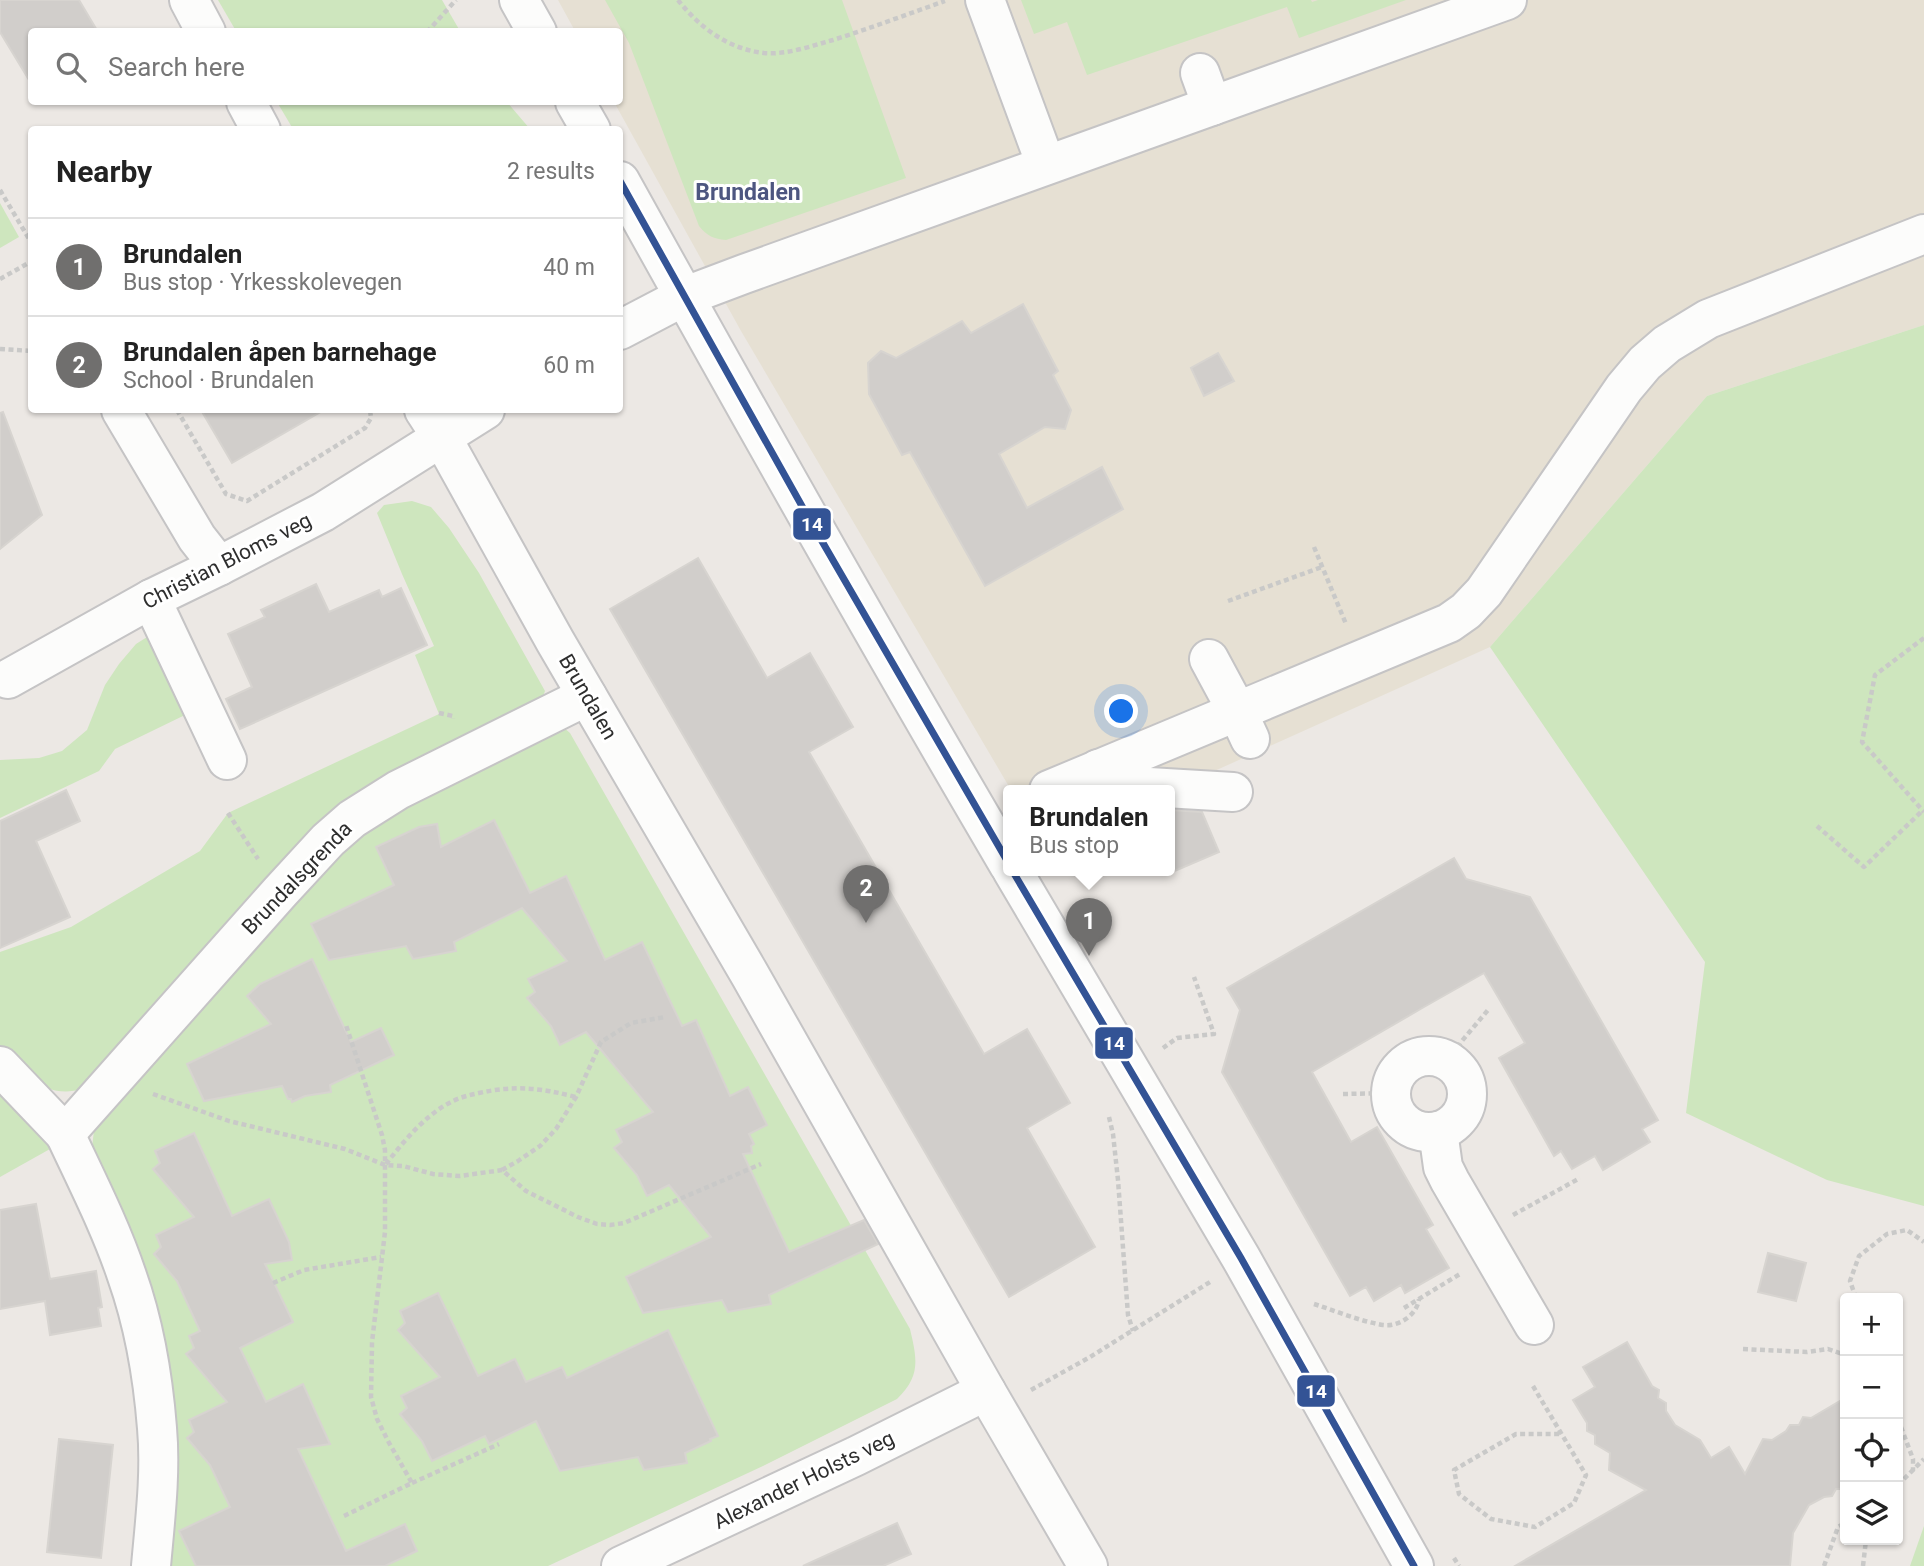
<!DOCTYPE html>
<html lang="en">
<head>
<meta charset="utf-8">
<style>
	:root { --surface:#fff; --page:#f6f6f6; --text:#222; --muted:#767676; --line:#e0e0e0; --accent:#706f6e }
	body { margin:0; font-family:Roboto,sans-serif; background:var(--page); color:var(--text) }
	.controls { position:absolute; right:21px; bottom:21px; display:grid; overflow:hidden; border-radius:7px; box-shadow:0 2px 5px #0004 }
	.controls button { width:63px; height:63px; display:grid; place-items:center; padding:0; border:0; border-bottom:2px solid var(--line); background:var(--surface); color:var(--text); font:35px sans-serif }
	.you { position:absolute; left:1122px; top:712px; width:24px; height:24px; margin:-18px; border:5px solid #fff; border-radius:50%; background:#1a73e8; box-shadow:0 0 0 10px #1a73e833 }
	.badge { display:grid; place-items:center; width:46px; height:46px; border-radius:50%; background:var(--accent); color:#fff; font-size:23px; font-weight:700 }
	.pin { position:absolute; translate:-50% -58px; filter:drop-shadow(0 2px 4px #0008) }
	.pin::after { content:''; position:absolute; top:37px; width:24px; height:21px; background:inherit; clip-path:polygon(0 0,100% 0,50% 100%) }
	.popup { position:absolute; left:1003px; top:785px; width:172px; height:91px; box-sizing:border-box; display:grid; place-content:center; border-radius:7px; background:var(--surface); filter:drop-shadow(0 2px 5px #0005); font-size:23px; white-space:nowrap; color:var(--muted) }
	.popup b { font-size:26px; color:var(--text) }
	.popup::after { content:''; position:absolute; left:50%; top:100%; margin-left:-14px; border:14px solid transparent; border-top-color:var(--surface) }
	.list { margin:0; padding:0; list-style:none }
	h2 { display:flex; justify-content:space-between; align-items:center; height:91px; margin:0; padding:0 28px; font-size:30px }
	h2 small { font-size:23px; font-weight:400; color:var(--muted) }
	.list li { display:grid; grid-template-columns:46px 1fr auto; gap:21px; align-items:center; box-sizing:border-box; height:98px; padding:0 28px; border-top:2px solid var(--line) }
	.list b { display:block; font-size:26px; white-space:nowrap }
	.list p { margin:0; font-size:23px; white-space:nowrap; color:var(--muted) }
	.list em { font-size:23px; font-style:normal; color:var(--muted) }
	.icon { flex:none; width:38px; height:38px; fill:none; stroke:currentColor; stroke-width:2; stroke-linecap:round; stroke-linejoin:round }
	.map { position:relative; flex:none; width:1924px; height:1566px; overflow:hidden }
	.search { position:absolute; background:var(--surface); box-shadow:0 2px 5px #0004; left:28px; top:28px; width:595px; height:77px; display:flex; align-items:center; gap:18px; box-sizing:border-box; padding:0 24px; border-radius:7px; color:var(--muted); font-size:26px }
	.panel { position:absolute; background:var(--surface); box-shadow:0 2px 5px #0004; left:28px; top:126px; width:595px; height:287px; border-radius:7px }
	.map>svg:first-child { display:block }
	.education { fill:#e6e0d3 }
	.green { fill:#cee6be }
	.building { fill:#d1cecb; stroke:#d7d4d0; stroke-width:2 }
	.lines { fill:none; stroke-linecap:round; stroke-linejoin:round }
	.minor-casing { stroke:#c5c4c5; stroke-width:42 }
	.path { stroke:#c9c9c8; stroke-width:4.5; stroke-dasharray:5 3.5; stroke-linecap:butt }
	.minor { stroke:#fcfcfb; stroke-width:38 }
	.bus-1-casing { stroke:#fff; stroke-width:12 }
	.bus-1 { stroke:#335395; stroke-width:7 }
	.labels { text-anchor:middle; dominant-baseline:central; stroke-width:6; stroke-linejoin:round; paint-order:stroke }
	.street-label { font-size:21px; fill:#2e2e2e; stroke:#fff }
	.neighbourhood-label { font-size:23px; font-weight:bold; fill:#4d5680; stroke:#fff }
	.line-badge { stroke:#fff; stroke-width:2.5 }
	.badge-label { font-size:19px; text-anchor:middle; font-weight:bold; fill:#fff }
</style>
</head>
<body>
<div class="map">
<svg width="1924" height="1566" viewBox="0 0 1924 1566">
	<rect width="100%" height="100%" fill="#ece8e4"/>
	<path class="education" d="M 558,0 L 1924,0 L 1924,325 L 1707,396 L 1490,647 L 1170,791 L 1011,790 L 741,331 L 614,102 L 620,102 L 620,32 L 575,31 Z"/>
	<g class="green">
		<path d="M 218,0 L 442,0 L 460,31 L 236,31 Z"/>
		<path d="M 605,0 L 842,0 L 906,178 L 726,240 C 714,239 707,236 699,226 L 629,43 Z"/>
		<path d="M 1021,0 L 1311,0 L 1312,2 L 1318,0 L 1406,0 L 1299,38 L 1287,7 L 1087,75 L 1067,22 L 1034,34 Z"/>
		<path d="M 277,102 L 507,102 L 530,129 L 293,129 Z"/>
		<path d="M 0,203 L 19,237 L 0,248 Z"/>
		<path d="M 1924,325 L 1924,1206 L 1827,1180 L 1686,1113 L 1705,962 L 1490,647 L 1707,396 Z"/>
		<path d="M 412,501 L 431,507 L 449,528 L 479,573 L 545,691 L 542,699 L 372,788 L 83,1089 C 42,1100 25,1072 0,1046 L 0,952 L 71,927 L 200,851 L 228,813 L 439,714 L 415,655 L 434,646 L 402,574 L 377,513 L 384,505 Z"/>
		<path d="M 155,632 L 185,715 L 115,749 L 99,771 L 0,818 L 0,760 L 39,758 L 62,751 L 87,730 L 105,685 L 119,664 L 136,644 Z"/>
		<path d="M 563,727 L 570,733 L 910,1329 C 917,1359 921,1376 897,1399 L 763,1466 L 548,1566 L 162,1566 L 170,1459 L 92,1148 L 94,1130 L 258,935 L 381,815 Z"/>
		<path d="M 0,1086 L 25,1112 L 50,1149 L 0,1177 Z"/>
		<path d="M 1924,1526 L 1924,1566 L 1910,1566 Z"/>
	</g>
	<g class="building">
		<path d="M 0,0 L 79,0 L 98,32 L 32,32 L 32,85 L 0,32 Z"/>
		<path d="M 1023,304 L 1058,371 L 1053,375 L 1071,410 L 1065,429 L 1045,427 L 999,454 L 1027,508 L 1102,467 L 1123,509 L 985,586 L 910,452 L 902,455 L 869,394 L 868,363 L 881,351 L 896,358 L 962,321 L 971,333 Z"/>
		<path d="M 1218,353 L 1234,381 L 1204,396 L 1191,368 Z"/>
		<path d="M 201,410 L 324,410 L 232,463 Z"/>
		<path d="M 3,412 L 42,515 L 0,549 L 0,413 Z"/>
		<path d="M 698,558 L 767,678 L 810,653 L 853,727 L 809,752 L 984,1054 L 1027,1029 L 1070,1103 L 1027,1128 L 1095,1247 L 1009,1297 L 610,609 Z"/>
		<path d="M 316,584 L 329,612 L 379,590 L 382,597 L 401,588 L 427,645 L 240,729 L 226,699 L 252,687 L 228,634 L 265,617 L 261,610 Z"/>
		<path d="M 66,790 L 80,821 L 36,841 L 70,917 L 0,948 L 0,821 Z"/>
		<path d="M 1170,810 L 1202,812 L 1219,852 L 1170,873 Z"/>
		<path d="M 494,820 L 530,893 L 566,876 L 605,960 L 642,942 L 682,1026 L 696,1020 L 730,1096 L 748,1087 L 767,1125 L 749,1134 L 754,1144 L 751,1146 L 752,1153 L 743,1154 L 789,1252 L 864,1220 L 878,1244 L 769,1295 L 771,1304 L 728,1312 L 722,1300 L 643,1313 L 626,1277 L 711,1237 L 669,1185 L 647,1196 L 637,1175 L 614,1148 L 622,1142 L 616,1130 L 653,1112 L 586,1032 L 560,1045 L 551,1026 L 527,998 L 535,992 L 528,979 L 567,961 L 522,908 L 454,942 L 456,951 L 413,959 L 406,946 L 329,960 L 311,924 L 394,885 L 376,847 L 419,827 L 437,824 L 441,847 Z"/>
		<path d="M 1454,858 L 1466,879 L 1530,897 L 1658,1120 L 1642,1129 L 1650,1142 L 1603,1170 L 1595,1156 L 1572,1169 L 1561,1151 L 1554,1156 L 1499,1058 L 1525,1043 L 1484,973 L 1424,1007 L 1312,1072 L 1351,1142 L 1377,1127 L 1433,1225 L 1426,1229 L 1449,1268 L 1405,1293 L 1401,1285 L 1374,1301 L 1366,1287 L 1350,1296 L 1222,1072 L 1240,1010 L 1227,988 Z"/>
		<path d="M 312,959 L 351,1042 L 381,1028 L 394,1055 L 330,1085 L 331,1092 L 305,1096 L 292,1102 L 291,1099 L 288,1099 L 282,1086 L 204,1101 L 187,1064 L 271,1024 L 247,996 L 260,984 Z"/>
		<path d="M 194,1133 L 232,1216 L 269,1199 L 289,1242 L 292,1260 L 265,1264 L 293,1322 L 240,1348 L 266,1402 L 303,1384 L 330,1444 L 298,1449 L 346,1551 L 405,1524 L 417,1551 L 385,1566 L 196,1566 L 179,1531 L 230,1507 L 210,1465 L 187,1438 L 194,1432 L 189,1420 L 227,1402 L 186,1354 L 194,1348 L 189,1336 L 200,1331 L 177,1281 L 154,1254 L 161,1247 L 156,1235 L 194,1217 L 153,1169 L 160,1163 L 155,1151 Z"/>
		<path d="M 36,1204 L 50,1279 L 96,1271 L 102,1307 L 98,1308 L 101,1326 L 50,1335 L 45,1301 L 0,1309 L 0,1210 Z"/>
		<path d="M 1768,1253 L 1806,1263 L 1796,1301 L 1758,1292 Z"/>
		<path d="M 438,1293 L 478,1376 L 515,1359 L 526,1382 L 562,1367 L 567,1378 L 668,1330 L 718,1436 L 710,1439 L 711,1441 L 685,1453 L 687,1463 L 644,1470 L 638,1457 L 560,1471 L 536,1421 L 489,1444 L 485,1436 L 432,1461 L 422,1441 L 400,1414 L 407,1408 L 401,1396 L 440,1377 L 398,1330 L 405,1323 L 400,1311 Z"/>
		<path d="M 1627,1342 L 1652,1386 L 1659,1390 L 1658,1398 L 1666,1403 L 1666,1411 L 1675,1425 L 1700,1440 L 1711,1458 L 1729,1447 L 1745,1474 L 1763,1439 L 1772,1440 L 1786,1431 L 1790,1425 L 1799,1425 L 1803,1417 L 1811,1418 L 1845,1398 L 1845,1489 L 1836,1489 L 1832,1496 L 1824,1497 L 1809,1505 L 1793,1533 L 1790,1566 L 1515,1566 L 1646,1490 L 1609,1470 L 1610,1453 L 1595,1444 L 1595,1435 L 1587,1431 L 1587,1423 L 1573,1400 L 1595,1387 L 1583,1367 Z"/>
		<path d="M 59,1439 L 113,1445 L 101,1558 L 47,1552 Z"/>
		<path d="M 897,1523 L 911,1554 L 883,1566 L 803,1566 Z"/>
	</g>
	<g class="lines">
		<defs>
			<g id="minor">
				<path d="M 189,0 L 206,32"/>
				<path d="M 519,0 L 537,32"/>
				<path d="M 985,0 L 1046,165"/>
				<path d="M 1200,73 L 1212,106"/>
				<path d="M 246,102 L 261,130"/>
				<path d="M 575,102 L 591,130"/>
				<path d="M 620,181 C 747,410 876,639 1009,865"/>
				<path d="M 620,330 L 683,297 L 744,274 L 1507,0"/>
				<path d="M 121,410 L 197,538 L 219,566"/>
				<path d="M 424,410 L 441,436 L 555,641 L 750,975 L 986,1391 L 1088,1566"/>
				<path d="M 151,599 L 227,760"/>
				<path d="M 1209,659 L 1237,711 L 1250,739"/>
				<path d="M 8,679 L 151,599 L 219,566 L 323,512 L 485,410"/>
				<path d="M 1098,769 L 1132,786 L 1233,792"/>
				<path d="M 1049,790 L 1449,623 L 1466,611 L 1484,592 L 1624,388 L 1645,363 L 1667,344 L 1708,319 L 1924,234"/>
				<path d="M 1012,870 L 1241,1258 L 1414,1566"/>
				<circle cx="1429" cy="1094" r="38"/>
				<path d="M 0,1066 L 65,1134 L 280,892 L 328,840 L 352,819 L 398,790 L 587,696"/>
				<path d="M 1438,1131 L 1443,1167 L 1450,1181 L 1534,1325"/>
				<path d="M 65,1134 C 87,1181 111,1228 127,1276 C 144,1324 153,1377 157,1428 C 161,1473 155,1521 151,1566"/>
				<path d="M 621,1566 L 856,1456 L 986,1391"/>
			</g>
		</defs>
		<use href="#minor" class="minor-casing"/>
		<g class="path">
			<path d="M 678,0 C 699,27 728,49 764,53 C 787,55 811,46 833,40 C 871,28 908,14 945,1"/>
			<path d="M 427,32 L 456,0"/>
			<path d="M 355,102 L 363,102"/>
			<path d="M 0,190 L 32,244"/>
			<path d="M 0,279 L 32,261"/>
			<path d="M 0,349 L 32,351"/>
			<path d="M 177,410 L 226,494 L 247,501 L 365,428 L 371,418 L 370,410"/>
			<path d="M 1314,547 L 1346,624"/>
			<path d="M 1228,601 L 1322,567"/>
			<path d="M 1924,638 L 1875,675 L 1862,742 L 1924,812"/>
			<path d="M 439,713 L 453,716 L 453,719"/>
			<path d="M 228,813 L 258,859"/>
			<path d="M 1817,826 L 1864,867 L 1922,811"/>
			<path d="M 1163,1048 L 1177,1038 L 1214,1034 L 1194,977"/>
			<path d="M 1449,1062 L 1461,1042 L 1488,1010"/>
			<path d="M 153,1094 L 229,1121 L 345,1149 L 385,1165 L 403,1166 L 433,1174 L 460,1176 L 502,1170 L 526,1191 L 578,1217 L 597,1224 L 610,1225 L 624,1223 L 761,1164"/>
			<path d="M 1343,1094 L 1391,1093"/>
			<path d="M 1109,1117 L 1113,1134 L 1118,1180 L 1128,1315 L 1133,1331"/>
			<path d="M 386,1164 C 404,1141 426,1114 453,1101 C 461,1097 470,1095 479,1093 C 515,1085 541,1088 576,1097"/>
			<path d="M 502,1170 L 518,1161 L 540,1146 L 556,1129 L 576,1097 L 601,1042 L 631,1023 L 665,1017"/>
			<path d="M 1513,1215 L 1580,1178"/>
			<path d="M 273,1283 L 304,1270 L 381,1257"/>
			<path d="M 1856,1298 L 1850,1281 L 1859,1256 L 1887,1234 L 1907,1230 L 1924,1242"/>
			<path d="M 1314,1304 C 1336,1311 1359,1321 1383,1325 C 1399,1327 1417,1315 1419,1299"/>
			<path d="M 1404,1308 L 1460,1274"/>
			<path d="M 1743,1349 L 1807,1352 L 1828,1349 L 1845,1355"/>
			<path d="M 1533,1386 L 1586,1475 L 1574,1503 L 1535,1527 L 1491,1519 L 1459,1494 L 1454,1470 L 1516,1434 L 1561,1434"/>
			<path d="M 1031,1390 L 1090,1357 L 1210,1282"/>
			<path d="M 1898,1419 L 1913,1459 L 1913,1471"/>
			<path d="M 412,1483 L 499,1444"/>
			<path d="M 1898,1485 L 1924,1459"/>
			<path d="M 344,1516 L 412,1483 L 388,1441 L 377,1419 L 371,1397 L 372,1342 L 385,1232 L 385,1150 L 382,1135 L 346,1025"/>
			<path d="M 1454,1558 L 1459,1566"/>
			<path d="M 1824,1566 L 1838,1527 L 1845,1523"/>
			<path d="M 1863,1566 L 1866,1540"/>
		</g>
		<use href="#minor" class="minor"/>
		<defs>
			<g id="bus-1">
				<path d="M 620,181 L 812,524 L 1009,864"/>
				<path d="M 1012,870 L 1241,1258 L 1414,1566"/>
			</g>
		</defs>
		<use href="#bus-1" class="bus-1-casing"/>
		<use href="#bus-1" class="bus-1"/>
	</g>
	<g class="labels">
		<g class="street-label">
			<text transform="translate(227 561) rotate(-27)">Christian Bloms veg</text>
			<text transform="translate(588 697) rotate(60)">Brundalen</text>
			<text transform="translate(297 878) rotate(-46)">Brundalsgrenda</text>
			<text transform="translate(804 1480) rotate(-26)">Alexander Holsts veg</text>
		</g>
		<g class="neighbourhood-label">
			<text x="748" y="192">Brundalen</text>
		</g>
	</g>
	<g class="line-badge">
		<rect x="792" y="507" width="40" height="34" rx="7" fill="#335395"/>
		<rect x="1094" y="1026" width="40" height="34" rx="7" fill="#335395"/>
		<rect x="1296" y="1374" width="40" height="34" rx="7" fill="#335395"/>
	</g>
	<g class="badge-label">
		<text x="812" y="531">14</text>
		<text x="1114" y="1050">14</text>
		<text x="1316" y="1398">14</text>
	</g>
</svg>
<div class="controls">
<button>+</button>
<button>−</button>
<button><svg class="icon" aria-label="locate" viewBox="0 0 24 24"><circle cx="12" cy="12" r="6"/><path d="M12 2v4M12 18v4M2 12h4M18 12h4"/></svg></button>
<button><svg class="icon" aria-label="layers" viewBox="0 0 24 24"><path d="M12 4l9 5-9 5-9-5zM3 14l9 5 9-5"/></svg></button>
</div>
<div class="you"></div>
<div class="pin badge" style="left:1089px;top:956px">1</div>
<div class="popup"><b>Brundalen</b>Bus stop</div>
<div class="pin badge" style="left:866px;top:923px">2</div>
<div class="search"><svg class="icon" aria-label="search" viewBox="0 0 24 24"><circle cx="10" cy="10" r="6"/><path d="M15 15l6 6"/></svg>Search here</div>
<section class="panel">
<h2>Nearby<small>2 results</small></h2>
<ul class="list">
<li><span class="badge">1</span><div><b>Brundalen</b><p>Bus stop · Yrkesskolevegen</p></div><em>40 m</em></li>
<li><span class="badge">2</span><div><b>Brundalen åpen barnehage</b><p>School · Brundalen</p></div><em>60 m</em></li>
</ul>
</section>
</div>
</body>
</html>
